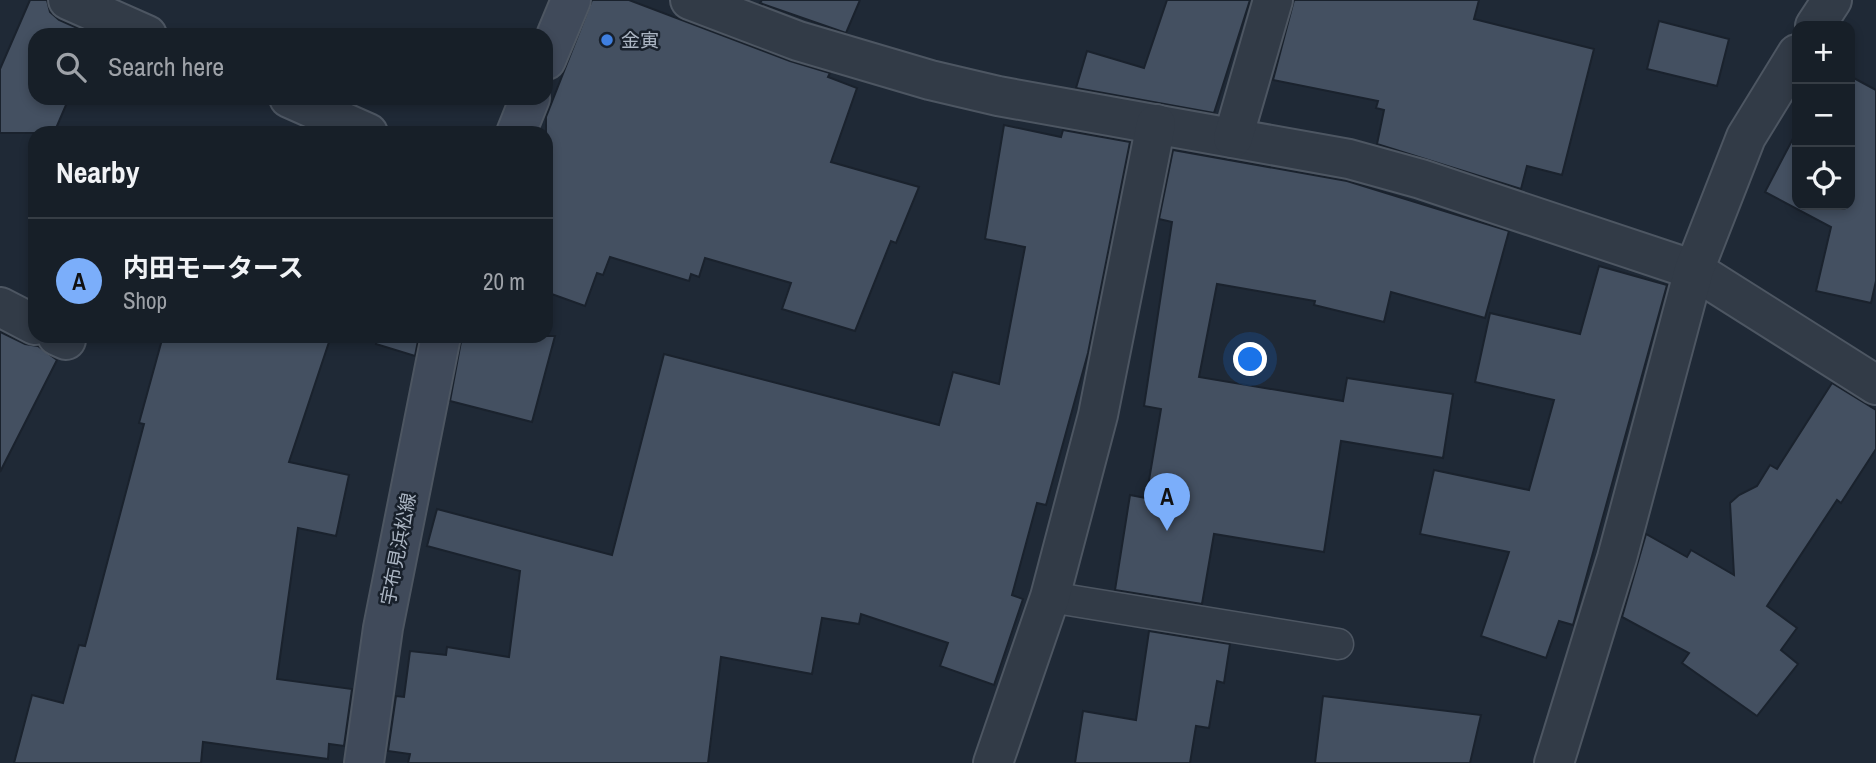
<!DOCTYPE html>
<html lang="en">
<head>
<meta charset="utf-8">
<style>
	:root { --surface:#171f28; --page:#242c34; --text:#f1f3f6; --muted:#9ea2a8; --line:#363d45; --accent:#7baefa }
	body { margin:0; font-family:"Archivo Narrow","Noto Sans JP",sans-serif; background:var(--page); color:var(--text) }
	.controls { position:absolute; right:21px; top:21px; display:grid; overflow:hidden; border-radius:14px; box-shadow:0 4px 10px #0003 }
	.controls button { width:63px; height:63px; display:grid; place-items:center; padding:0; border:0; border-bottom:2px solid var(--line); background:var(--surface); color:var(--text); font:35px sans-serif }
	.you { position:absolute; left:1251px; top:360px; width:24px; height:24px; margin:-18px; border:5px solid #fff; border-radius:50%; background:#1a73e8; box-shadow:0 0 0 10px #1a73e833 }
	.badge { display:grid; place-items:center; width:46px; height:46px; border-radius:50%; background:var(--accent); color:#111; font-size:23px; font-weight:700 }
	.pin { position:absolute; translate:-50% -58px; filter:drop-shadow(0 2px 4px #0008) }
	.pin::after { content:''; position:absolute; top:37px; width:24px; height:21px; background:inherit; clip-path:polygon(0 0,100% 0,50% 100%) }
	.list { margin:0; padding:0; list-style:none }
	h2 { display:flex; justify-content:space-between; align-items:center; height:91px; margin:0; padding:0 28px; font-size:30px }
	h2 small { font-size:23px; font-weight:400; color:var(--muted) }
	.list li { display:grid; grid-template-columns:46px 1fr auto; gap:21px; align-items:center; box-sizing:border-box; height:126px; padding:0 28px; border-top:2px solid var(--line) }
	.list b { display:block; font-size:26px; white-space:nowrap }
	.list p { margin:0; font-size:23px; white-space:nowrap; color:var(--muted) }
	.list em { font-size:23px; font-style:normal; color:var(--muted) }
	.icon { flex:none; width:38px; height:38px; fill:none; stroke:currentColor; stroke-width:2; stroke-linecap:round; stroke-linejoin:round }
	.map { position:relative; flex:none; width:1876px; height:763px; overflow:hidden }
	.search { position:absolute; background:var(--surface); box-shadow:0 4px 10px #0003; left:28px; top:28px; width:525px; height:77px; display:flex; align-items:center; gap:18px; box-sizing:border-box; padding:0 24px; border-radius:21px; color:var(--muted); font-size:26px }
	.panel { position:absolute; background:var(--surface); box-shadow:0 4px 10px #0003; left:28px; top:126px; width:525px; height:217px; border-radius:21px }
	.map>svg:first-child { display:block }
	.building { fill:#445061; stroke:#1a222d; stroke-width:2 }
	.lines { fill:none; stroke-linecap:round; stroke-linejoin:round }
	.service-casing { stroke:#4d5662; stroke-width:33 }
	.minor-casing { stroke:#4d5662; stroke-width:42 }
	.secondary-casing { stroke:#4d5662; stroke-width:42 }
	.service { stroke:#323b47; stroke-width:30 }
	.minor { stroke:#323b47; stroke-width:38 }
	.secondary { stroke:#404a5a; stroke-width:38 }
	.shop-dot { fill:#3f7fe0; stroke:#18202b; stroke-width:2.5 }
	.labels { text-anchor:middle; dominant-baseline:central; stroke-width:5; stroke-linejoin:round; paint-order:stroke }
	.poi-label { font-size:19px; fill:#acb6c4; stroke:#18202b; text-anchor:start }
	.street-label { font-size:19px; fill:#acb6c4; stroke:#18202b }
</style>
</head>
<body>
<div class="map">
<svg width="1876" height="763" viewBox="0 0 1876 763">
	<rect width="100%" height="100%" fill="#1f2936"/>
	<g class="building">
		<path d="M 30,0 L 47,0 L 50,12 L 59,20 L 93,35 L 35,35 L 35,98 L 69,98 L 54,133 L 0,133 L 0,69 Z"/>
		<path d="M 592,0 L 629,0 L 790,61 L 830,73 L 828,77 L 857,88 L 831,162 L 919,187 L 896,243 L 891,241 L 855,331 L 782,309 L 791,283 L 705,258 L 699,277 L 691,274 L 689,281 L 610,257 L 603,275 L 597,273 L 585,306 L 546,292 L 546,117 Z"/>
		<path d="M 762,0 L 860,0 L 846,33 L 760,3 Z"/>
		<path d="M 1167,0 L 1250,0 L 1214,113 L 1076,88 L 1087,51 L 1144,68 Z"/>
		<path d="M 1294,0 L 1479,0 L 1474,19 L 1594,49 L 1562,175 L 1527,166 L 1521,189 L 1377,144 L 1384,110 L 1376,108 L 1378,101 L 1273,80 Z"/>
		<path d="M 1659,21 L 1729,39 L 1717,86 L 1647,69 Z"/>
		<path d="M 1850,76 L 1876,90 L 1876,281 L 1871,303 L 1816,291 L 1831,227 L 1765,192 L 1797,131 L 1797,205 L 1850,205 Z"/>
		<path d="M 1004,125 L 1061,137 L 1063,130 L 1130,142 L 1088,353 L 1046,505 L 1037,503 L 1012,595 L 1023,599 L 994,685 L 940,666 L 948,643 L 861,614 L 859,624 L 822,618 L 812,674 L 721,657 L 708,763 L 408,763 L 410,754 L 388,751 L 396,696 L 404,697 L 410,651 L 446,655 L 447,647 L 509,657 L 520,571 L 427,546 L 437,509 L 612,555 L 664,354 L 939,425 L 953,372 L 999,384 L 1025,247 L 985,239 Z"/>
		<path d="M 1173,150 L 1347,181 L 1509,231 L 1485,318 L 1391,292 L 1384,322 L 1314,305 L 1315,301 L 1217,284 L 1199,377 L 1343,401 L 1347,378 L 1453,394 L 1443,458 L 1341,441 L 1324,552 L 1214,534 L 1202,604 L 1115,590 L 1130,495 L 1146,498 L 1161,409 L 1144,406 L 1172,222 L 1159,219 Z"/>
		<path d="M 1599,266 L 1667,285 L 1573,625 L 1559,621 L 1546,658 L 1481,636 L 1509,552 L 1420,534 L 1434,470 L 1529,490 L 1554,400 L 1475,382 L 1490,313 L 1580,334 Z"/>
		<path d="M 0,332 L 25,344 L 38,346 L 57,360 L 0,472 Z"/>
		<path d="M 163,336 L 331,336 L 289,462 L 349,475 L 336,536 L 298,528 L 277,679 L 352,689 L 344,746 L 329,744 L 328,759 L 203,742 L 201,763 L 14,763 L 32,695 L 63,703 L 79,645 L 85,646 L 144,424 L 139,423 Z"/>
		<path d="M 377,336 L 419,336 L 415,356 L 376,344 Z"/>
		<path d="M 462,336 L 555,336 L 532,422 L 450,401 Z"/>
		<path d="M 1832,383 L 1876,410 L 1876,449 L 1841,503 L 1837,500 L 1767,606 L 1797,628 L 1781,650 L 1798,664 L 1757,716 L 1682,663 L 1689,653 L 1622,617 L 1646,534 L 1687,557 L 1691,550 L 1734,575 L 1730,503 L 1739,495 L 1757,486 L 1770,465 L 1777,469 Z"/>
		<path d="M 1149,631 L 1230,644 L 1224,683 L 1217,681 L 1209,728 L 1196,726 L 1190,763 L 1075,763 L 1083,711 L 1136,720 Z"/>
		<path d="M 1323,696 L 1481,715 L 1470,763 L 1315,763 Z"/>
	</g>
	<g class="lines">
		<defs>
			<path id="service" d="M 1050,597 L 1338,644"/>
			<g id="minor">
				<path d="M 68,0 L 147,35"/>
				<path d="M 690,0 L 798,41 L 930,80 L 998,96 L 1349,159 L 1421,179 L 1694,270 L 1876,385"/>
				<path d="M 1815,26 L 1832,0"/>
				<path d="M 289,98 L 368,133"/>
				<path d="M 1233,138 L 1273,0"/>
				<path d="M 0,307 L 35,325"/>
				<path d="M 57,336 L 66,340"/>
				<path d="M 993,763 L 1050,597 L 1098,415 L 1156,124"/>
				<path d="M 1554,763 L 1617,558 L 1694,270 L 1746,137 L 1797,54"/>
			</g>
			<g id="secondary">
				<path d="M 546,60 L 571,0"/>
				<path d="M 516,133 L 530,98"/>
				<path d="M 364,763 L 383,628 L 441,336"/>
			</g>
		</defs>
		<use href="#service" class="service-casing"/>
		<use href="#minor" class="minor-casing"/>
		<use href="#secondary" class="secondary-casing"/>
		<use href="#service" class="service"/>
		<use href="#minor" class="minor"/>
		<use href="#secondary" class="secondary"/>
	</g>
	<circle class="shop-dot" cx="607" cy="40" r="7"/>
	<g class="labels">
		<g class="poi-label">
			<text x="621" y="40">金寅</text>
		</g>
		<g class="street-label">
			<text transform="translate(398 549) rotate(-79)">宇布見浜松線</text>
		</g>
	</g>
</svg>
<div class="controls">
<button>+</button>
<button>−</button>
<button><svg class="icon" aria-label="locate" viewBox="0 0 24 24"><circle cx="12" cy="12" r="6"/><path d="M12 2v4M12 18v4M2 12h4M18 12h4"/></svg></button>
</div>
<div class="you"></div>
<div class="pin badge" style="left:1167px;top:531px">A</div>
<div class="search"><svg class="icon" aria-label="search" viewBox="0 0 24 24"><circle cx="10" cy="10" r="6"/><path d="M15 15l6 6"/></svg>Search here</div>
<section class="panel">
<h2>Nearby<small></small></h2>
<ul class="list">
<li><span class="badge">A</span><div><b>内田モータース</b><p>Shop</p></div><em>20 m</em></li>
</ul>
</section>
</div>
</body>
</html>
